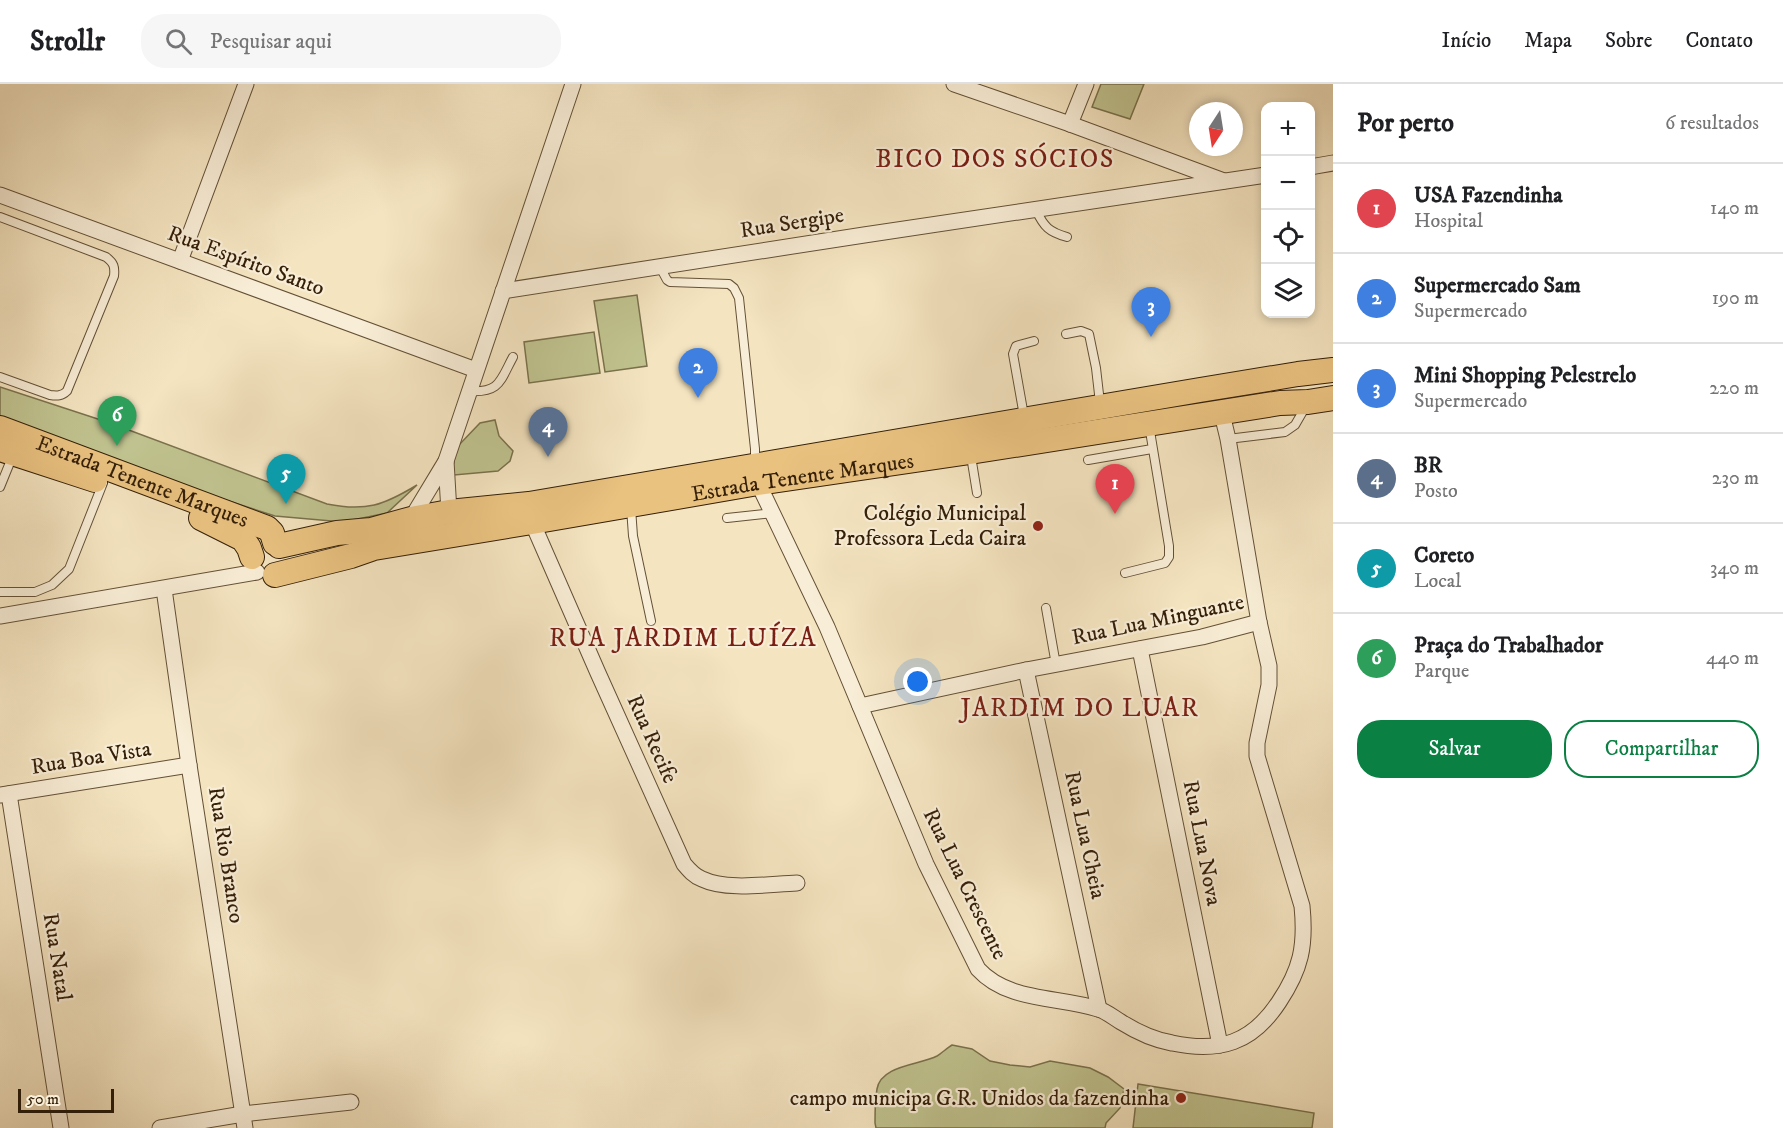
<!DOCTYPE html>
<html lang="pt">
<head>
<meta charset="utf-8">
<style>
	:root { --surface:#fff; --page:#f6f6f6; --text:#202124; --muted:#757577; --line:#e0e0e0; --accent:#0b8043 }
	body { margin:0; font-family:"IM FELL DW Pica",serif; background:var(--page); color:var(--text) }
	.controls { position:absolute; right:18px; top:18px; display:grid; overflow:hidden; border-radius:12px; box-shadow:0 3px 9px #0003 }
	.controls button { width:54px; height:54px; display:grid; place-items:center; padding:0; border:0; border-bottom:2px solid var(--line); background:var(--surface); color:var(--text); font:30px sans-serif }
	.compass { position:absolute; left:1189px; top:18px; width:54px; height:54px; border-radius:50%; background:var(--surface); box-shadow:0 3px 9px #0003; rotate:192deg }
	.scale { position:absolute; left:18px; bottom:15px; width:96px; box-sizing:border-box; padding-left:6px; border:3px solid #341f08; border-top:0; font-size:16px; line-height:21px; white-space:nowrap; color:#341f08; -webkit-text-stroke:4px #f8edd6; paint-order:stroke }
	.you { position:absolute; left:918px; top:598px; width:21px; height:21px; margin:-15px; border:4px solid #fff; border-radius:50%; background:#1a73e8; box-shadow:0 0 0 9px #1a73e833 }
	.badge { display:grid; place-items:center; width:39px; height:39px; border-radius:50%; background:var(--accent); color:#fff; font-size:20px; font-weight:700 }
	.pin { position:absolute; translate:-50% -50px; filter:drop-shadow(0 2px 3px #0008) }
	.pin::after { content:''; position:absolute; top:32px; width:21px; height:18px; background:inherit; clip-path:polygon(0 0,100% 0,50% 100%) }
	.list { margin:0; padding:0; list-style:none }
	h2 { display:flex; justify-content:space-between; align-items:center; height:78px; margin:0; padding:0 24px; font-size:26px }
	h2 small { font-size:20px; font-weight:400; color:var(--muted) }
	.list li { display:grid; grid-template-columns:39px 1fr auto; gap:18px; align-items:center; box-sizing:border-box; height:90px; padding:0 24px; border-top:2px solid var(--line) }
	.list b { display:block; font-size:22px; white-space:nowrap }
	.list p { margin:0; font-size:20px; white-space:nowrap; color:var(--muted) }
	.list em { font-size:20px; font-style:normal; color:var(--muted) }
	.actions { display:flex; gap:12px; padding:18px 24px }
	.actions a { flex:1; padding:14px 0; border:2px solid var(--accent); border-radius:24px; text-align:center; font-size:21px; color:var(--accent) }
	.actions .main { background:var(--accent); color:#fff }
	.icon { flex:none; width:33px; height:33px; fill:none; stroke:currentColor; stroke-width:2; stroke-linecap:round; stroke-linejoin:round }
	.map { position:relative; flex:none; width:1333px; height:1044px; overflow:hidden }
	header { display:flex; align-items:center; gap:36px; box-sizing:border-box; height:84px; padding:0 30px; background:var(--surface); border-bottom:2px solid var(--line) }
	header strong { font-size:28px }
	nav { display:flex; gap:33px; margin-inline-start:auto; font-size:21px }
	.search { width:420px; height:54px; background:var(--page); display:flex; align-items:center; gap:15px; box-sizing:border-box; padding:0 21px; border-radius:24px; color:var(--muted); font-size:22px }
	main { display:flex }
	aside { flex:1; background:var(--surface) }
	.map>svg:first-child { display:block }
	.green { fill:#c0c38f; stroke:#7a714c; stroke-width:1.5 }
	.lines { fill:none; stroke-linecap:round; stroke-linejoin:round }
	.service-casing { stroke:#645036; stroke-width:10 }
	.minor-casing { stroke:#645036; stroke-width:17 }
	.primary-casing { stroke:#341f08; stroke-width:26 }
	.service { stroke:#f8edd6; stroke-width:8 }
	.minor { stroke:#f8edd6; stroke-width:15 }
	.primary { stroke:#eac280; stroke-width:24 }
	.poi-dot { fill:#8f2418; stroke:#f8edd6; stroke-width:2 }
	.labels { text-anchor:middle; dominant-baseline:central; stroke-width:4.5; stroke-linejoin:round; paint-order:stroke }
	.street-label { font-size:22px; fill:#341f08; stroke:#f8edd6 }
	.poi-label { font-size:22px; fill:#341f08; stroke:#f8edd6; text-anchor:end }
	.quarter-label { font-size:26px; letter-spacing:1.5px; fill:#7a1f14; stroke:#f8edd6 }
</style>
</head>
<body>
<header>
<strong>Strollr</strong>
<div class="search"><svg class="icon" aria-label="search" viewBox="0 0 24 24"><circle cx="10" cy="10" r="6"/><path d="M15 15l6 6"/></svg>Pesquisar aqui</div>
<nav><a>Início</a><a>Mapa</a><a>Sobre</a><a>Contato</a></nav>
</header>
<main>
<div class="map">
<svg width="1333" height="1044" viewBox="0 0 1333 1044">
	<rect width="100%" height="100%" fill="#f4e4c0"/>
	<filter id="stains"><feTurbulence type="fractalNoise" baseFrequency=".00333" numOctaves="4"/><feColorMatrix values="0 0 0 0 .2 0 0 0 0 .09 0 0 0 0 .02 0 0 0 .5 -.17"/></filter>
	<radialGradient id="worn" r=".72"><stop offset=".6" stop-color="#630" stop-opacity="0"/><stop offset="1" stop-color="#630" stop-opacity=".3"/></radialGradient>
	<g class="green">
		<path d="M 1101,0 L 1144,0 L 1130,35 L 1092,23 Z"/>
		<path d="M 637,211 L 647,282 L 605,288 L 594,217 Z"/>
		<path d="M 594,248 L 600,289 L 529,299 L 524,258 Z"/>
		<path d="M 0,303 L 110,339 L 327,420 C 366,428 384,421 417,401 L 387,429 L 343,438 L 275,432 L 96,374 L 0,336 Z"/>
		<path d="M 495,336 L 499,352 L 513,367 L 510,377 L 498,387 L 454,391 L 452,386 L 457,363 L 480,339 Z"/>
		<path d="M 952,961 L 972,965 L 990,977 L 1010,981 L 1030,983 L 1050,977 L 1090,984 L 1108,993 L 1124,1005 L 1120,1024 L 1106,1039 L 1105,1044 L 876,1044 L 875,1039 C 875,1028 875,1016 877,1005 C 881,981 920,981 937,972 C 942,969 947,964 952,961 Z"/>
		<path d="M 1138,1000 L 1314,1029 L 1312,1044 L 1133,1044 Z"/>
	</g>
	<g class="lines">
		<defs>
			<g id="service">
				<path d="M 1036,126 C 1044,143 1049,148 1067,153"/>
				<path d="M 0,133 L 106,173 C 114,179 115,183 114,192 L 67,307 C 62,312 57,312 50,311 L 0,293"/>
				<path d="M 660,183 L 667,196 L 670,198 L 729,200 L 734,204 L 739,214 L 755,365 L 755,379"/>
				<path d="M 1066,250 L 1081,247 L 1089,250 L 1096,284 L 1100,319"/>
				<path d="M 469,307 C 500,309 500,297 513,273"/>
				<path d="M 1024,332 L 1013,270 L 1016,262 L 1034,257"/>
				<path d="M 1228,355 L 1285,348 L 1295,341 L 1306,322"/>
				<path d="M 971,372 L 977,409"/>
				<path d="M 1088,376 L 1152,365"/>
				<path d="M 0,403 L 13,371"/>
				<path d="M 631,424 L 633,452 L 651,537"/>
				<path d="M 727,434 L 773,429"/>
				<path d="M 1125,489 L 1165,479 L 1169,473 L 1169,462 L 1149,341"/>
				<path d="M 0,508 L 35,508 L 52,501 L 69,485 L 103,399"/>
				<path d="M 1046,524 L 1056,581"/>
			</g>
			<g id="minor">
				<path d="M 954,0 L 1070,40 L 1224,97"/>
				<path d="M 1070,40 L 1086,0"/>
				<path d="M 1310,83 L 1333,79"/>
				<path d="M 0,111 L 476,286"/>
				<path d="M 180,177 L 246,0"/>
				<path d="M 503,207 L 864,151 L 1266,91"/>
				<path d="M 446,377 L 449,428"/>
				<path d="M 758,399 L 827,543 L 926,780 L 978,885 C 1008,918 1058,912 1098,925 C 1106,927 1114,934 1121,938 C 1137,948 1154,956 1172,959 C 1220,969 1252,959 1279,918 C 1301,885 1306,862 1302,822 L 1257,672 L 1257,659 L 1269,601 L 1269,582 L 1259,538 L 1228,355 L 1222,330"/>
				<path d="M 411,435 L 446,377 L 573,0"/>
				<path d="M 532,438 L 598,589 L 684,780 C 689,786 694,792 702,795 C 727,807 769,800 797,799"/>
				<path d="M 164,505 L 189,681 L 245,1044"/>
				<path d="M 0,532 L 257,488"/>
				<path d="M 1140,565 L 1220,961"/>
				<path d="M 1026,586 L 1099,925"/>
				<path d="M 860,622 L 1026,586 L 1202,553 L 1259,538"/>
				<path d="M 9,710 L 61,1044"/>
				<path d="M 0,711 L 189,681"/>
				<path d="M 160,1044 L 243,1030 L 351,1018"/>
			</g>
			<g id="primary">
				<path id="s1" d="M 0,344 L 267,444 L 272,449 L 275,459"/>
				<path d="M 0,365 L 95,396"/>
				<path d="M 201,434 L 243,455 L 249,464 L 252,473"/>
				<path d="M 279,462 L 337,449 L 371,446 L 411,435 L 449,428 L 529,420 L 1200,306 L 1298,290 L 1333,286"/>
				<path id="s2" d="M 275,491 L 351,472 L 374,464 L 532,438 L 758,399 L 970,368 L 1280,319 L 1308,318 L 1333,314"/>
			</g>
		</defs>
		<use href="#service" class="service-casing"/>
		<use href="#minor" class="minor-casing"/>
		<use href="#primary" class="primary-casing"/>
		<use href="#service" class="service"/>
		<use href="#minor" class="minor"/>
		<use href="#primary" class="primary"/>
	</g>
	<g class="poi-dot">
		<circle cx="1038" cy="442" r="6"/>
		<circle cx="1181" cy="1014" r="6"/>
	</g>
	<g class="labels">
		<g class="street-label">
			<text transform="translate(792 139) rotate(-9)">Rua Sergipe</text>
			<text transform="translate(246 177) rotate(20)">Rua Espírito Santo</text>
			<text stroke="none"><textPath href="#s2" startOffset="537">Estrada Tenente Marques</textPath></text>
			<text stroke="none"><textPath href="#s1" startOffset="152">Estrada Tenente Marques</textPath></text>
			<text transform="translate(1158 536) rotate(-12)">Rua Lua Minguante</text>
			<text transform="translate(652 655) rotate(66)">Rua Recife</text>
			<text transform="translate(91 674) rotate(-9)">Rua Boa Vista</text>
			<text transform="translate(1085 751) rotate(78)">Rua Lua Cheia</text>
			<text transform="translate(1202 759) rotate(79)">Rua Lua Nova</text>
			<text transform="translate(226 771) rotate(81)">Rua Rio Branco</text>
			<text transform="translate(965 800) rotate(64)">Rua Lua Crescente</text>
			<text transform="translate(57 873) rotate(81)">Rua Natal</text>
		</g>
		<g class="poi-label">
			<text x="1026" y="429">Colégio Municipal<tspan x="1026" dy="25">Professora Leda Caira</tspan></text>
			<text x="1169" y="1014">campo municipa G.R. Unidos da fazendinha</text>
		</g>
		<g class="quarter-label">
			<text x="995" y="75">BICO DOS SÓCIOS</text>
			<text x="683" y="554">RUA JARDIM LUÍZA</text>
			<text x="1080" y="624">JARDIM DO LUAR</text>
		</g>
	</g>
	<rect width="100%" height="100%" filter="url(#stains)"/>
	<rect width="100%" height="100%" fill="url(#worn)"/>
</svg>
<div class="controls">
<button>+</button>
<button>−</button>
<button><svg class="icon" aria-label="locate" viewBox="0 0 24 24"><circle cx="12" cy="12" r="6"/><path d="M12 2v4M12 18v4M2 12h4M18 12h4"/></svg></button>
<button><svg class="icon" aria-label="layers" viewBox="0 0 24 24"><path d="M12 4l9 5-9 5-9-5zM3 14l9 5 9-5"/></svg></button>
</div>
<svg class="compass" viewBox="-18 -18 36 36"><path d="M0-13l5 13h-10z" fill="#e53935"/><path d="M0 13l5-13h-10z" fill="#757577"/></svg>
<div class="scale">50 m</div>
<div class="you"></div>
<div class="pin badge" style="left:1115px;top:430px;background:#e0444e">1</div>
<div class="pin badge" style="left:698px;top:314px;background:#3f7fe0">2</div>
<div class="pin badge" style="left:1151px;top:253px;background:#3f7fe0">3</div>
<div class="pin badge" style="left:548px;top:373px;background:#5c6f8a">4</div>
<div class="pin badge" style="left:286px;top:420px;background:#0f9aa8">5</div>
<div class="pin badge" style="left:117px;top:362px;background:#2e9e5b">6</div>
</div>
<aside>
<h2>Por perto<small>6 resultados</small></h2>
<ul class="list">
<li><span class="badge" style="background:#e0444e">1</span><div><b>USA Fazendinha</b><p>Hospital</p></div><em>140 m</em></li>
<li><span class="badge" style="background:#3f7fe0">2</span><div><b>Supermercado Sam</b><p>Supermercado</p></div><em>190 m</em></li>
<li><span class="badge" style="background:#3f7fe0">3</span><div><b>Mini Shopping Pelestrelo</b><p>Supermercado</p></div><em>220 m</em></li>
<li><span class="badge" style="background:#5c6f8a">4</span><div><b>BR</b><p>Posto</p></div><em>230 m</em></li>
<li><span class="badge" style="background:#0f9aa8">5</span><div><b>Coreto</b><p>Local</p></div><em>340 m</em></li>
<li><span class="badge" style="background:#2e9e5b">6</span><div><b>Praça do Trabalhador</b><p>Parque</p></div><em>440 m</em></li>
</ul>
<div class="actions"><a class="main">Salvar</a><a>Compartilhar</a></div>
</aside>
</main>
</body>
</html>
